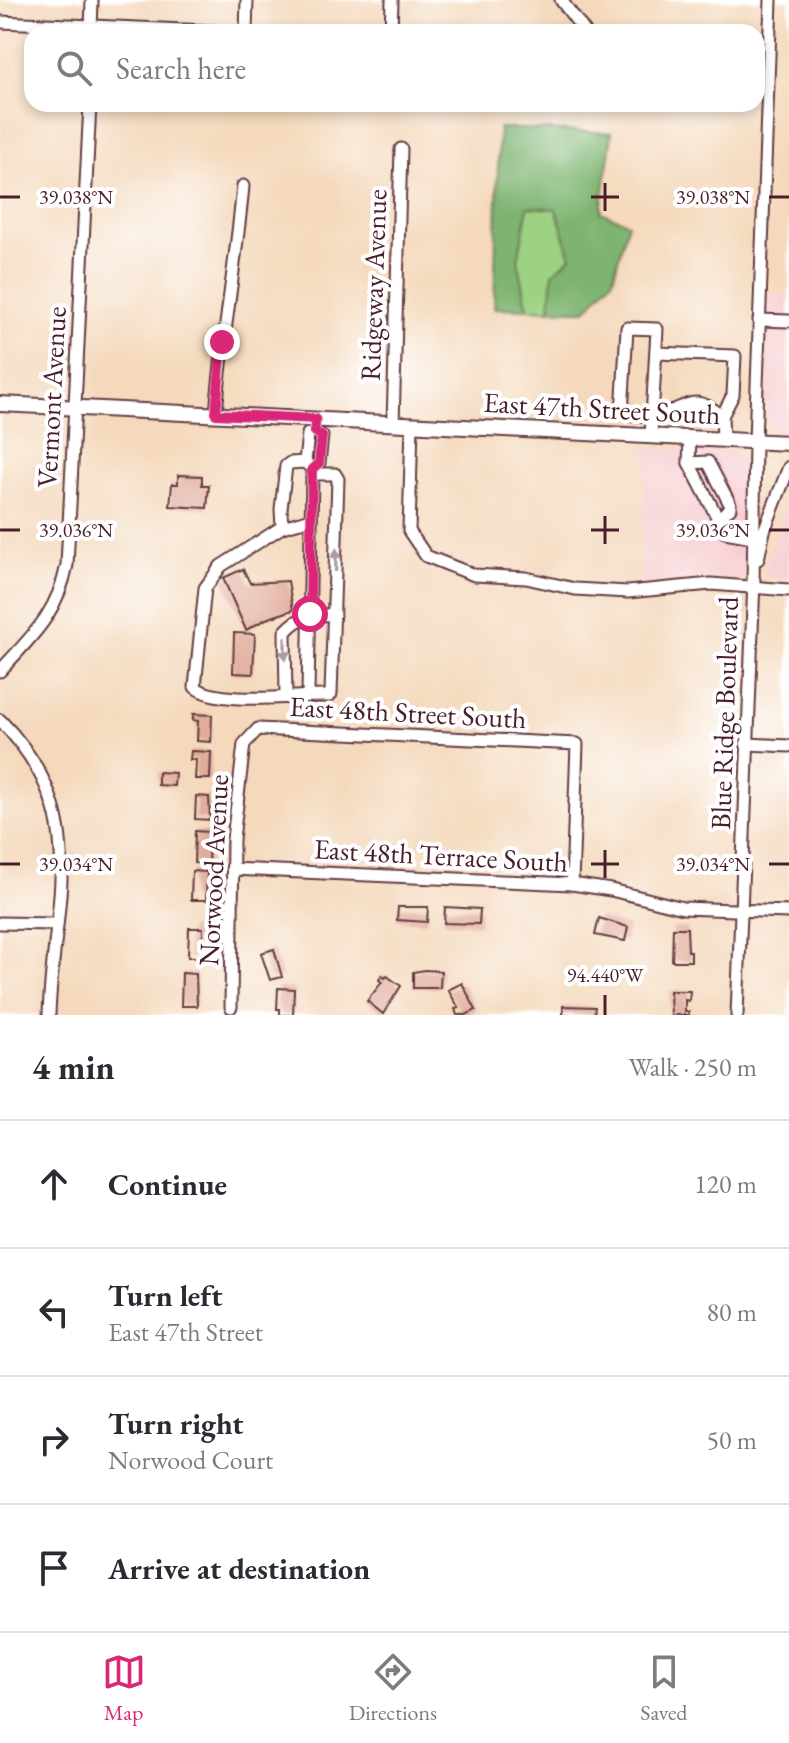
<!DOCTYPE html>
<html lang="en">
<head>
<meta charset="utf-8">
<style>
	:root { --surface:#fff; --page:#f2f2f3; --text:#2b2b33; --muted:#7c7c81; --line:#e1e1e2; --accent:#db2777 }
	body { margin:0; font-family:"EB Garamond",serif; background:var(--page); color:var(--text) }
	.stop { position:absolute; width:24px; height:24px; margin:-18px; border:6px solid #db2777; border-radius:50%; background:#fff }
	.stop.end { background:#db2777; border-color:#fff; box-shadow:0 2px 8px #0008 }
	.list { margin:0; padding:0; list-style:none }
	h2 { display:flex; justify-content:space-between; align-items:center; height:104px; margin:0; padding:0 32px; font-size:34px }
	h2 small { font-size:26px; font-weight:400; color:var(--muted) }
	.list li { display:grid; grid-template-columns:52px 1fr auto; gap:24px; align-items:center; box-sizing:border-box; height:128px; padding:0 32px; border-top:2px solid var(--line) }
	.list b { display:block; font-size:30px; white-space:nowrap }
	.list p { margin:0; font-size:26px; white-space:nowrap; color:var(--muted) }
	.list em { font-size:26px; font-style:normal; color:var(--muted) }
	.icon { flex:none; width:44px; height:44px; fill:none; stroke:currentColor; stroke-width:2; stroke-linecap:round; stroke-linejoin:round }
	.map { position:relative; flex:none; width:789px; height:1015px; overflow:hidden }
	.search { position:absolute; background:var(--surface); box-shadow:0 4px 12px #0003; left:24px; right:24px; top:24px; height:88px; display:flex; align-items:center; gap:20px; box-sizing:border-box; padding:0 28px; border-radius:24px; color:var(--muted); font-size:30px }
	.sheet { height:616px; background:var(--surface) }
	nav { display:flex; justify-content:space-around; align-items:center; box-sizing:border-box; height:112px; border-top:2px solid var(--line); background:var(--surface); font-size:22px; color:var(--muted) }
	nav a { display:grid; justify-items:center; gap:4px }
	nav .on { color:var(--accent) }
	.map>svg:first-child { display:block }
	.built { fill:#f7cfd2 }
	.green { fill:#9ed283; stroke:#747857; stroke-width:2 }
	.forest { fill:#7eb471; stroke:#646a4e; stroke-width:2 }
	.building { fill:#e1ac9b }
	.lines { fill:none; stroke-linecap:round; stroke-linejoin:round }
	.minor-casing { stroke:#643b41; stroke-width:15 }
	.major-casing { stroke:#643b41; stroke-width:18 }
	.minor { stroke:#fff; stroke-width:11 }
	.major { stroke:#fff; stroke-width:14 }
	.oneway { fill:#ae9aa0 }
	.route { stroke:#db2777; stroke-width:10 }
	.ticks { fill:none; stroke:#4a1f2b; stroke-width:3 }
	.labels { text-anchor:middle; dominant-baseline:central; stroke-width:8; stroke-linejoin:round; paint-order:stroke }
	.street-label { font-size:28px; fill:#4a1f2b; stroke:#fff }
	.ticks-label { font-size:20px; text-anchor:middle; fill:#4a1f2b; stroke:#fff; stroke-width:8; stroke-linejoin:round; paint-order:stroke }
</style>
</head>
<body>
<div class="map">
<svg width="789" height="1015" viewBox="0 0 789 1015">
	<rect width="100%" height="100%" fill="#fff"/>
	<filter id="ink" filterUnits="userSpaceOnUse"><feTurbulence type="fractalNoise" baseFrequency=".0125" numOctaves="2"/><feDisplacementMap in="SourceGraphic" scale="16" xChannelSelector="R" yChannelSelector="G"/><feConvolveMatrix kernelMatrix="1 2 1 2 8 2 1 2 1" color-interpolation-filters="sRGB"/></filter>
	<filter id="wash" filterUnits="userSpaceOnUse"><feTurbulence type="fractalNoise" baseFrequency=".006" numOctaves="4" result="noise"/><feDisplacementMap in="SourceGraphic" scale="32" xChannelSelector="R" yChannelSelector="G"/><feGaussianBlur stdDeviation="1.8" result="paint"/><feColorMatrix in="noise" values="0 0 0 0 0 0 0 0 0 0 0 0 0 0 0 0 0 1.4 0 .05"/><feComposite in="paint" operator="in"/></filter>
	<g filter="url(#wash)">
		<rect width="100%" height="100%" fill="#f4d9bc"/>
		<g class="built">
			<path d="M 768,294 L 789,294 L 789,432 L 782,434 L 773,432 L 766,415 Z"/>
			<path d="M 646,447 L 732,453 L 748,461 L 750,468 L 750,525 L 747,566 L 743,578 L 733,580 L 698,579 L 640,586 Z"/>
			<path d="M 789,498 L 789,581 L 777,581 L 766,574 L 766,566 Z"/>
		</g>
		<path class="green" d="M 527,207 L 556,208 L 571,258 L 553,273 L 550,310 L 528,309 L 518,260 Z"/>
		<path class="forest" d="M 499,128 L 612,133 L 601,212 L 628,223 L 613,279 L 586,310 L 550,310 L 553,273 L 571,257 L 556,209 L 528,207 L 518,260 L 528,309 L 494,308 Z"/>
		<g id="blocks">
			<g class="building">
				<path d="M 178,475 L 202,476 L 202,485 L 209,485 L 207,508 L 170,506 L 172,484 L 178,484 Z"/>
				<path d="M 243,569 L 250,583 L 288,581 L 293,610 L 266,619 L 246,630 L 223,578 Z"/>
				<path d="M 234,633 L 255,634 L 253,674 L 233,673 Z"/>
				<path d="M 193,714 L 212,715 L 211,742 L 197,741 L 198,721 L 193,720 Z"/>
				<path d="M 191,751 L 211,752 L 210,779 L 195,779 L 196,760 L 190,760 Z"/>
				<path d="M 158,772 L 175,773 L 174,786 L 158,785 Z"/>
				<path d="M 196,796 L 209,797 L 210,820 L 195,819 Z"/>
				<path d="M 195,831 L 209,832 L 208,864 L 194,863 Z"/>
				<path d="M 192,871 L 207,872 L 206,900 L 191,900 Z"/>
				<path d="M 398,907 L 428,907 L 427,922 L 397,920 Z"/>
				<path d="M 445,907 L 480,909 L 479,924 L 444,923 Z"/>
				<path d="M 599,918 L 628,927 L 625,941 L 595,935 Z"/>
				<path d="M 189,928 L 203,928 L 202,957 L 188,957 Z"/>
				<path d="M 673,928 L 687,928 L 688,951 L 691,951 L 691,961 L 672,961 Z"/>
				<path d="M 274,949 L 282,977 L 270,980 L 261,953 Z"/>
				<path d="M 425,970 L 441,971 L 440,988 L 413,988 L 413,972 Z"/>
				<path d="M 182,973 L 196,974 L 197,1006 L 181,1006 Z"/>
				<path d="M 382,975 L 385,978 L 387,976 L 401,986 L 383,1014 L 367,1001 L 382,982 L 379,980 Z"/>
				<path d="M 462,983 L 476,1010 L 466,1015 L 457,1015 L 455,1009 L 459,1008 L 448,990 Z"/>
				<path d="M 278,988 L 294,989 L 293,1015 L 280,1015 L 280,1009 L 277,1009 Z"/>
				<path d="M 670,991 L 690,991 L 689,1001 L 685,1000 L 685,1012 L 689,1012 L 689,1015 L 671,1015 Z"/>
				<path d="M 563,1006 L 595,1007 L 594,1015 L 563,1015 Z"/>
			</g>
		</g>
	</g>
	<g filter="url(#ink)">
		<use href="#blocks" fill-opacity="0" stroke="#643b41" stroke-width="2"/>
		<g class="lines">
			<defs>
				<g id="minor">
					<path d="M 561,0 L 585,32"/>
					<path d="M 0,22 L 230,32"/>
					<path d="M 91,31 L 92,0"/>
					<path d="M 246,32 L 247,0"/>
					<path d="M 391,32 L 392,0"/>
					<path d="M 759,320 L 789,321"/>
					<path d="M 656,353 L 735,356 L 733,395 L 722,416"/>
					<path d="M 216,414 C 222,338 236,263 243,186"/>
					<path d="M 393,423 L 401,149"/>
					<path d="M 412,424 L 409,531 L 426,556 L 474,575 L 526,578 L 575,589 L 628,592 L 711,584 L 789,590"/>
					<path d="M 651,436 L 657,329 L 627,328 L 622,414 C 634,414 651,418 662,414 C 691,406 694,393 722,416 L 723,440"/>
					<path d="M 690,438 L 689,463 L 725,532 L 753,537"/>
					<path d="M 689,463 L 708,462 L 730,504 L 730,508 L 718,519"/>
					<path d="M 312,469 L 319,463 L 322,436 L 314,431"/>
					<path d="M 311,519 L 282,527 L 221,566 L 205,588 L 195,687 C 218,706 297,695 329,696 L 331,694 L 338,479 L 335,474 L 312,474"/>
					<path d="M 282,527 L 281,509 L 286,466 L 290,463 L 305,462"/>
					<path d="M 758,559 L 764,531 L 789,467"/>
					<path d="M 753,587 L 755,441 L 771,0"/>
					<path d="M 0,671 C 33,635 57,614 67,565 L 90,104"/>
					<path d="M 308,695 L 312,474 L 312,469 L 305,462 L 308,434 L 314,431 L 316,419"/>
					<path d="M 286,697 L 285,632 C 300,615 312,614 334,615"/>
					<path d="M 0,720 C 94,816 53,898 49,1015"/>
					<path d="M 746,744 L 789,746"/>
					<path d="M 232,869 L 572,884 L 611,890 L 683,908 L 789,912"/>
					<path d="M 0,923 L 57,924"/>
					<path d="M 231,1007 L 233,839 L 244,744 L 258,729 L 577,744 L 572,884"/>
					<path d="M 737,1015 L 754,580"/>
				</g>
				<path id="major" d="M 0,404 L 789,443"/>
			</defs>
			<use href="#minor" class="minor-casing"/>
			<use href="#major" class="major-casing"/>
			<use href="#minor" class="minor"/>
			<use href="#major" class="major"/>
		</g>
		<defs><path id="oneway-solid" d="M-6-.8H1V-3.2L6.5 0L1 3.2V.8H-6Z" transform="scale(2)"/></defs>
		<g class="oneway">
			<use href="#oneway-solid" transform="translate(336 560) rotate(-88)"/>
			<use href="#oneway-solid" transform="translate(285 649) rotate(90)"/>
		</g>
	</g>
	<g class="lines" filter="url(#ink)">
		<path class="route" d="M 222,342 L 216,414 L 316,419 L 314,431 L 322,436 L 319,463 L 312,469 L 310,614"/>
	</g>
	<path class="ticks" d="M 605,183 L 605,211M 0,197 L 20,197M 591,197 L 619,197M 769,197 L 789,197M 605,516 L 605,544M 0,530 L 20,530M 591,530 L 619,530M 769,530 L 789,530M 605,850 L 605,878M 0,864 L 20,864M 591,864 L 619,864M 769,864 L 789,864M 605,995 L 605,1015"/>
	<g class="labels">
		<g class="street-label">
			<text transform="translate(373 285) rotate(-88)">Ridgeway Avenue</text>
			<text transform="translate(51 397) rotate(-87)">Vermont Avenue</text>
			<text transform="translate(602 408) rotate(3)">East 47th Street South</text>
			<text transform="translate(408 712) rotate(3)">East 48th Street South</text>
			<text transform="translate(724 713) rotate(-88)">Blue Ridge Boulevard</text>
			<text transform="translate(441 855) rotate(3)">East 48th Terrace South</text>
			<text transform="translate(213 870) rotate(-87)">Norwood Avenue</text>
		</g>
	</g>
	<g class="ticks-label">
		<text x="76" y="204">39.038°N</text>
		<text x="713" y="204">39.038°N</text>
		<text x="76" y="537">39.036°N</text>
		<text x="713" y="537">39.036°N</text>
		<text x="76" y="871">39.034°N</text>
		<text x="713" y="871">39.034°N</text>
		<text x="605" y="982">94.440°W</text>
	</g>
</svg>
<div class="stop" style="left:310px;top:614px"></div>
<div class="stop end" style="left:222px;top:342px"></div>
<div class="search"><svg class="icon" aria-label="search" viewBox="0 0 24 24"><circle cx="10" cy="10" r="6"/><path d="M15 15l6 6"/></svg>Search here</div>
</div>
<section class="sheet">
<h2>4 min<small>Walk · 250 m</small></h2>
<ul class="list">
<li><svg class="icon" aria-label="ahead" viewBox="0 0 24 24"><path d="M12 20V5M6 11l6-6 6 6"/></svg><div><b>Continue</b></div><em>120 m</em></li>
<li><svg class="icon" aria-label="left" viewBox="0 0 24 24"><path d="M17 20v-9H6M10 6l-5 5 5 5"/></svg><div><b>Turn left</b><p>East 47th Street</p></div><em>80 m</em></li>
<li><svg class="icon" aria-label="right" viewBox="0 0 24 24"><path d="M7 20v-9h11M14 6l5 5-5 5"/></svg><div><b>Turn right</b><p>Norwood Court</p></div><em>50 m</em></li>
<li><svg class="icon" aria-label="arrive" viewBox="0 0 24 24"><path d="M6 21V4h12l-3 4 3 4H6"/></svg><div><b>Arrive at destination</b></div></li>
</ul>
</section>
<nav>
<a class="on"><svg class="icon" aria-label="map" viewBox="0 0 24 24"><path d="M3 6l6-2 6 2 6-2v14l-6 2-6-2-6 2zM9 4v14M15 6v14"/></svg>Map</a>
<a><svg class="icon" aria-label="directions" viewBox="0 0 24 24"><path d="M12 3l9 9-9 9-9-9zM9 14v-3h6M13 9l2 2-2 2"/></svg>Directions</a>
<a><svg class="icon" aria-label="saved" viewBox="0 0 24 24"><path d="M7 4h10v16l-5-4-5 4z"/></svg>Saved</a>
</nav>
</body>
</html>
